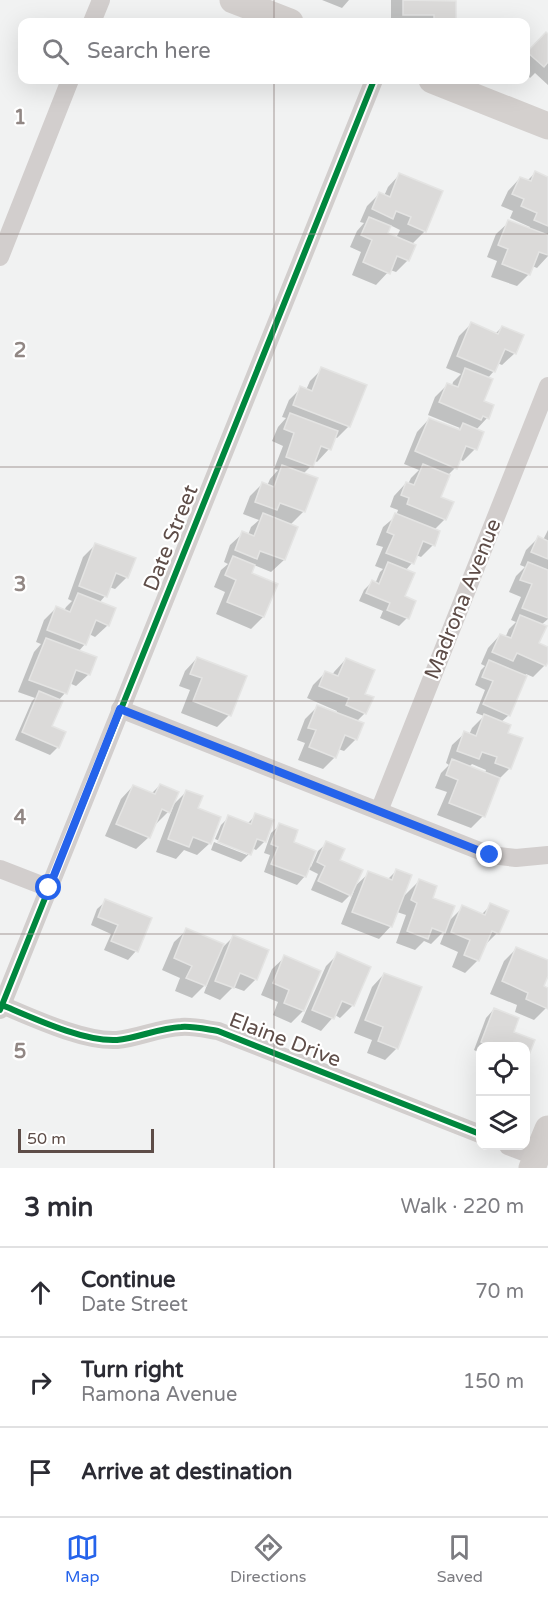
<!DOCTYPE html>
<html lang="en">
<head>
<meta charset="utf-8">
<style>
	:root { --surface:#fff; --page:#f7f7f7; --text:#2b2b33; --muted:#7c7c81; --line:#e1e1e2; --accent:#2563eb }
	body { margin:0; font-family:"Varela Round",sans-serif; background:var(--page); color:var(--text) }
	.controls { position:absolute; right:18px; bottom:18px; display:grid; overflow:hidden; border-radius:12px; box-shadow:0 6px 24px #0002 }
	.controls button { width:54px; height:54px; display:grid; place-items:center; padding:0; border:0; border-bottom:2px solid var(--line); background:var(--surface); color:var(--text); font:30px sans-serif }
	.scale { position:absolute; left:18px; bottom:15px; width:136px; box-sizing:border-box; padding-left:6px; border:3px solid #5e4d48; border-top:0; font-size:16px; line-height:21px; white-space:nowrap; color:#5e4d48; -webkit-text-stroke:4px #fff; paint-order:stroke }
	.stop { position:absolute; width:18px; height:18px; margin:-14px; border:4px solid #2563eb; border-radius:50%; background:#fff }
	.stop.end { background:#2563eb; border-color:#fff; box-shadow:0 2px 6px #0008 }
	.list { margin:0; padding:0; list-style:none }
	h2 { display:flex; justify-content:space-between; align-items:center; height:78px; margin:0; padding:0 24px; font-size:26px }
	h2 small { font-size:20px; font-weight:400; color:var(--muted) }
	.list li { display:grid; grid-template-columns:39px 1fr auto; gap:18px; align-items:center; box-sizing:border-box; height:90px; padding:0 24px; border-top:2px solid var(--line) }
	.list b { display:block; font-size:22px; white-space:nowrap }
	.list p { margin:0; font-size:20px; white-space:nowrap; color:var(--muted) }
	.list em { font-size:20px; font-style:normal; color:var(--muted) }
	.icon { flex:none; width:33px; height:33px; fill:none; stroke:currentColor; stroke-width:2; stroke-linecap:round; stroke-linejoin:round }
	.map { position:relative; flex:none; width:548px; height:1168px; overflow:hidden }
	.search { position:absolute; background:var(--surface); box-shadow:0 6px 24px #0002; left:18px; right:18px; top:18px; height:66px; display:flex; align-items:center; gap:15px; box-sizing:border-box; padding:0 21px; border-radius:12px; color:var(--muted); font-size:22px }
	.sheet { height:348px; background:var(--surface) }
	nav { display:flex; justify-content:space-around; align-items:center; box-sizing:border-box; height:84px; border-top:2px solid var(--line); background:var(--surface); font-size:16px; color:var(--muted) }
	nav a { display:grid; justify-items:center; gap:3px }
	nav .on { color:var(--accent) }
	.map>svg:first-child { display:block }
	.shadow { fill:#0003; fill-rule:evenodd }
	.building { fill:#dbdad9; stroke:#e4e4e3; stroke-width:1.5 }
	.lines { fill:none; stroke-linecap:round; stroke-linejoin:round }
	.street { stroke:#d2cecd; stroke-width:18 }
	.secondary { stroke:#d4d0ce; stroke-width:27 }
	.cycleway-casing { stroke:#fff; stroke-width:10 }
	.cycleway { stroke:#00873e; stroke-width:6 }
	.route { stroke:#2563eb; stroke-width:8 }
	.grid { fill:none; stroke:#918784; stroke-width:1.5; stroke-opacity:0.55 }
	.labels { text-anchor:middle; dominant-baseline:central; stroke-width:4.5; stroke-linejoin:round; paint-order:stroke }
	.street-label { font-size:21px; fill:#5e4d48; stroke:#fff }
	.grid-label { font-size:20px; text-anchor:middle; font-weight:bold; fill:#918784; stroke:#fff; stroke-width:4.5; stroke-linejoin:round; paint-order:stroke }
</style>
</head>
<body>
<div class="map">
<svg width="548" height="1168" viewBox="0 0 548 1168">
	<rect width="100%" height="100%" fill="#f1f2f2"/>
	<g class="shadow">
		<path d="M 322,0 L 349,0 L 342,8 Z"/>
		<path d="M 391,0 L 433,0 L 433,2 L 455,22 L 391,22 Z"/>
		<path d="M 546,34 L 548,36 L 548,85 L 535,73 L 530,78 L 526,73 L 526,55 Z"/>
		<path d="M 535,173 L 548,178 L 548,256 L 537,268 L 532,266 L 529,274 L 517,286 L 491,277 L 497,261 L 487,257 L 496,234 L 509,222 L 529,230 L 530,227 L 510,218 L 513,211 L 501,206 L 508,191 L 520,178 L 527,181 Z"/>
		<path d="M 400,174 L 425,231 L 411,245 L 408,260 L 396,272 L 390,270 L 376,285 L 352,275 L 361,252 L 350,247 L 357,231 L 364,223 L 360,222 L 367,206 L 379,194 L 384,196 L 388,187 ZM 390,225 L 400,230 L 396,238 L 386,234 Z"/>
		<path d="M 471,324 L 495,334 L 502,327 L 515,353 L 502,365 L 497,363 L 494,371 L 487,379 L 482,402 L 487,418 L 476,430 L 475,449 L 463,461 L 459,459 L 455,468 L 448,475 L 439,498 L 445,519 L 434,530 L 433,545 L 421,557 L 416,555 L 412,563 L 405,571 L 403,597 L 407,618 L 399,626 L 380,618 L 383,611 L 359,601 L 364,590 L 372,582 L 375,584 L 380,572 L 383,569 L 375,566 L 383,547 L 376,545 L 383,527 L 396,516 L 398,510 L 390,507 L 394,496 L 406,483 L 408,484 L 411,478 L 419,470 L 404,464 L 417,432 L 429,419 L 457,431 L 460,428 L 428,415 L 435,397 L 448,384 L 452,386 L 453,382 L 461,374 L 446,368 L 459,336 Z"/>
		<path d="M 322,369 L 349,426 L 337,438 L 334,437 L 329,449 L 317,462 L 314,460 L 311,466 L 303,474 L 304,511 L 290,525 L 296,527 L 284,560 L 271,572 L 254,565 L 250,573 L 263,617 L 251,629 L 216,614 L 225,592 L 214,587 L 221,570 L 228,564 L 224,562 L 230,545 L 243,533 L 248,535 L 251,527 L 259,520 L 243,514 L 250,496 L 262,484 L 267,486 L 270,479 L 278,470 L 274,469 L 283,446 L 272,441 L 278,427 L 286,418 L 282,417 L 289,400 L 301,388 L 306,390 L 310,381 Z"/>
		<path d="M 548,530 L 548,619 L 541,625 L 537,644 L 548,649 L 548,658 L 545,665 L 533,677 L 526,674 L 509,715 L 501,722 L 506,733 L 521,739 L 509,769 L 497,781 L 483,816 L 471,828 L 437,815 L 447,792 L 435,788 L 441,773 L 449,765 L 446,763 L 452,745 L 465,733 L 469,735 L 472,728 L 484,716 L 476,713 L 485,690 L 475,685 L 481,670 L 485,666 L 481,664 L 488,648 L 500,635 L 505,638 L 509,629 L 516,622 L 511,620 L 521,597 L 509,592 L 516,576 L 525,567 L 520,565 L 526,550 L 538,538 L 543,540 ZM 472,764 L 486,770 L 485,773 L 469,767 Z"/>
		<path d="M 95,545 L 127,577 L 115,589 L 109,587 L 105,596 L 99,603 L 108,625 L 95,637 L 89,634 L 85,644 L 78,652 L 89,674 L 76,686 L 69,683 L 65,693 L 58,701 L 50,727 L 58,747 L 50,755 L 15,740 L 32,701 L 35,698 L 18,692 L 34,652 L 41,644 L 36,642 L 44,620 L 56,608 L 64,611 L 66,607 L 72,601 L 68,599 L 83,557 Z"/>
		<path d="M 197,658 L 229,715 L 217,727 L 181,713 L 190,690 L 179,686 L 185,671 Z"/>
		<path d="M 346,659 L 363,694 L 365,713 L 356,722 L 356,739 L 344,751 L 338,749 L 335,757 L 323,769 L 298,760 L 305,743 L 297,740 L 305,719 L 317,707 L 336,714 L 337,711 L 307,698 L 313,685 L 325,673 L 332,676 L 334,672 Z"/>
		<path d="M 160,785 L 170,808 L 187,791 L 196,809 L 210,843 L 197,855 L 184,850 L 176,859 L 156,852 L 173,807 L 156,824 L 155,823 L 149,837 L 136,849 L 105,836 L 121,799 L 133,786 L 151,794 Z"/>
		<path d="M 256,815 L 265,841 L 256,850 L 252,848 L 249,854 L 241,862 L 211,850 L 214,842 L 247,855 L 247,852 L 215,839 L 221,825 L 229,817 L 247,824 Z"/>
		<path d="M 280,825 L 309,866 L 311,867 L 318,851 L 327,843 L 338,860 L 353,888 L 369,873 L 387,880 L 396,871 L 402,898 L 419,881 L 447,923 L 463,907 L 481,915 L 491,905 L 497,933 L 485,945 L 478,960 L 465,973 L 452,967 L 458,952 L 440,944 L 446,929 L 431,944 L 424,941 L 415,950 L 396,943 L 406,915 L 397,912 L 391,926 L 379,939 L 341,924 L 354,891 L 342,903 L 311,890 L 318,874 L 308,869 L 305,876 L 297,885 L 264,872 L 270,855 L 264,853 L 271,833 Z"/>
		<path d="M 106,901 L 150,919 L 136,951 L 128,960 L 104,950 L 111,934 L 91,925 L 97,909 Z"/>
		<path d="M 187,930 L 219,951 L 233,937 L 256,979 L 244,991 L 233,987 L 220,1000 L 204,993 L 208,982 L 192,998 L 175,991 L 180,978 L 162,970 L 174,942 Z"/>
		<path d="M 516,949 L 548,962 L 548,972 L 542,987 L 548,989 L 548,1004 L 546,1008 L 534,1020 L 515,1012 L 517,1005 L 490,994 L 504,961 Z"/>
		<path d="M 338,954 L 369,967 L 352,1006 L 340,1018 L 335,1015 L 321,1031 L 301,1022 L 326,966 Z"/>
		<path d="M 285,957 L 303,1011 L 291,1023 L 273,1015 L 278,1002 L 261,995 L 272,969 Z"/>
		<path d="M 384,974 L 397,1048 L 385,1060 L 367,1053 L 372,1040 L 354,1033 L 372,987 Z"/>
		<path d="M 494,1009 L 512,1033 L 533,1041 L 526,1060 L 526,1046 L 480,1046 L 480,1053 L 474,1050 L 486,1018 Z"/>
	</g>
	<g class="building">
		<path d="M 403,0 L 456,1 L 456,22 L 434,22 L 434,15 L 403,15 Z"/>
		<path d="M 546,32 L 548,34 L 548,62 L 544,67 L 527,52 Z"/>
		<path d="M 535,171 L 548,177 L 548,226 L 534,220 L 537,213 L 521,206 L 524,199 L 512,194 L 520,177 L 531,181 Z"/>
		<path d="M 399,173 L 443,191 L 426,232 L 408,224 L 411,217 L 396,211 L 393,219 L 372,209 L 379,192 L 390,197 Z"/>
		<path d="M 369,217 L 391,226 L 388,233 L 416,245 L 409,261 L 397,256 L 390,274 L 363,262 L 372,240 L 361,235 Z"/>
		<path d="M 508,220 L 548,235 L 548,255 L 539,252 L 530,275 L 502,264 L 508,249 L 498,245 Z"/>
		<path d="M 471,322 L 498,334 L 502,326 L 524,335 L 516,354 L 505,349 L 495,372 L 457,356 Z"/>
		<path d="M 321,367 L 367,385 L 350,427 L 293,405 L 300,386 L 312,391 Z"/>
		<path d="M 465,368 L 493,379 L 484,401 L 494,405 L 489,419 L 483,416 L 481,420 L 439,402 L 447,383 L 458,387 Z"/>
		<path d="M 290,413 L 338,431 L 331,450 L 321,446 L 313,467 L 286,457 L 294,433 L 284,429 Z"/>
		<path d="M 429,418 L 460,430 L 463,423 L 484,432 L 477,450 L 466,446 L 457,469 L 415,451 Z"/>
		<path d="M 423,464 L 450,475 L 441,497 L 454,502 L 446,520 L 407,504 L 409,498 L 401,495 L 406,482 L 414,485 Z"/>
		<path d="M 282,465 L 318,478 L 305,512 L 280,503 L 277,510 L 255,502 L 262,482 L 274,487 Z"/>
		<path d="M 263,513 L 298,527 L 285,560 L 260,551 L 257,559 L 235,550 L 242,531 L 254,536 Z"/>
		<path d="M 395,513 L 440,531 L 435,546 L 423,541 L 414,564 L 386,553 L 394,535 L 387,532 Z"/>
		<path d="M 538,536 L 548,541 L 548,559 L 531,552 Z"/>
		<path d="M 95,543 L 136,558 L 128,578 L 116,573 L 107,597 L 79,586 Z"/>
		<path d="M 233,556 L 255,565 L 252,573 L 278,584 L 264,617 L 227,602 L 236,580 L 225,575 Z"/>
		<path d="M 388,562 L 415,573 L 405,596 L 416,601 L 409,619 L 387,610 L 390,603 L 366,593 L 372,580 L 379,584 Z"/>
		<path d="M 528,562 L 548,570 L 548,618 L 522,608 L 532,584 L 520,580 Z"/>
		<path d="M 78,593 L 116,608 L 109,626 L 96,620 L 86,645 L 47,630 L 56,606 L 70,612 Z"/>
		<path d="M 520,615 L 547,626 L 539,643 L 548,647 L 548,662 L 546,666 L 517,653 L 513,661 L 492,652 L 500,634 L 511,638 Z"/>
		<path d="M 46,638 L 97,657 L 90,675 L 76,670 L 67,694 L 29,680 Z"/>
		<path d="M 197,657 L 247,676 L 231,716 L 193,701 L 202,678 L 190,674 Z"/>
		<path d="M 346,658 L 375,670 L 365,694 L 374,697 L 366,714 L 346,705 L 349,698 L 319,686 L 325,671 L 338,676 Z"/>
		<path d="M 489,660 L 527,676 L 510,716 L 483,704 L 493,681 L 482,677 Z"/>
		<path d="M 39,691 L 63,701 L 52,726 L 66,732 L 59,748 L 22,732 Z"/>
		<path d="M 317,705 L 364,723 L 357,740 L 345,735 L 336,758 L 309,747 L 316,730 L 308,728 Z"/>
		<path d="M 484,714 L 511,725 L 508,733 L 523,738 L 511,769 L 495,763 L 497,757 L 482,752 L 479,759 L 457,751 L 464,731 L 476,736 Z"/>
		<path d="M 452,759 L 500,778 L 485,817 L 449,803 L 458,780 L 446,775 Z"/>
		<path d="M 160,784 L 179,792 L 170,813 L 162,809 L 150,838 L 116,824 L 133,785 L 155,794 Z"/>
		<path d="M 186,790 L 203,796 L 198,808 L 221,817 L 211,844 L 193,837 L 189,847 L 168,839 Z"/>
		<path d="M 255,813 L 274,820 L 266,842 L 257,839 L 251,855 L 218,842 L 228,815 L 251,824 Z"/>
		<path d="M 279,823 L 298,830 L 294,842 L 316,851 L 306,877 L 271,864 L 278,847 L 271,844 Z"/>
		<path d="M 326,841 L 345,849 L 340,860 L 363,870 L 351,896 L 318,881 L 325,866 L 317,862 Z"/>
		<path d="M 396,869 L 412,875 L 392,927 L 352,912 L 368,871 L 392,880 Z"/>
		<path d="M 419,879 L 437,886 L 433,898 L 455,906 L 445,933 L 432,928 L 428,939 L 407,931 L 417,903 L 411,900 Z"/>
		<path d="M 105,899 L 152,918 L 138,952 L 111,941 L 118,925 L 98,917 Z"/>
		<path d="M 490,903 L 509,911 L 499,934 L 492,931 L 479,961 L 464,955 L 470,940 L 451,932 L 462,905 L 485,915 Z"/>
		<path d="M 186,928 L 224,944 L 206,986 L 186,978 L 192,966 L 174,958 Z"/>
		<path d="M 233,935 L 269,950 L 257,980 L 240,973 L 234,988 L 215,981 Z"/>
		<path d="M 516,947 L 548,960 L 548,976 L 544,986 L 548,988 L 548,1009 L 526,999 L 528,993 L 502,981 Z"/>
		<path d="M 337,952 L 371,967 L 354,1006 L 342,1001 L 334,1019 L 312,1010 Z"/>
		<path d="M 284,955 L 321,971 L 304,1011 L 284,1003 L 289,990 L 273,983 Z"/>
		<path d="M 384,973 L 422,987 L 398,1049 L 378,1041 L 383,1027 L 365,1020 Z"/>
		<path d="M 494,1008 L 519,1018 L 514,1032 L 535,1040 L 527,1060 L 526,1059 L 526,1046 L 492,1046 L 481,1042 Z"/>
	</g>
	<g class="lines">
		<g class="street">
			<path d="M 92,22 L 101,0"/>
			<path d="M 0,257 L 70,80"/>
			<path d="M 120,709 L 490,855 L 516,858 L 548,855"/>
			<path d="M 379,811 L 548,386"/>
			<path d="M 0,869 L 49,888"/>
			<path d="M 2,1005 C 33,1018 84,1042 117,1040 C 138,1038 159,1028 181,1027 C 193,1026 205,1029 218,1031 L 480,1134"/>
			<path d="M 0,1010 L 374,80"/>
			<path d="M 508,1146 L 537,1157"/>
		</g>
		<g class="secondary">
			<path d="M 233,0 L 290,22"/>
			<path d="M 432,80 L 548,126"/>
			<path d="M 532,1168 L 548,1129"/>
		</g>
		<defs>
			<g id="cycleway">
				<path d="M 2,1005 C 33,1018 84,1042 117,1040 C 138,1038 159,1028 181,1027 C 193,1026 205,1029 218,1031 L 480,1134"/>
				<path d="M 0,1010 L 374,80"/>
			</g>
		</defs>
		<use href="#cycleway" class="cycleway-casing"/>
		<use href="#cycleway" class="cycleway"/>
	</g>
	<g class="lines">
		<path class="route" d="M 49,888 L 120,709 L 490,855"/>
	</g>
	<path class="grid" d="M 274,0 L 274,22M 274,80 L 274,1168M 0,234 L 548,234M 0,467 L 548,467M 0,701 L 548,701M 0,934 L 548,934"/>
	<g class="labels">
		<g class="street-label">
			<text transform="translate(171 538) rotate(-68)">Date Street</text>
			<text transform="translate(463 599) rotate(-68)">Madrona Avenue</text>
			<text transform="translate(285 1040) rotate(21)">Elaine Drive</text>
		</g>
	</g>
	<g class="grid-label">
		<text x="20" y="124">1</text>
		<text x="20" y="357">2</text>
		<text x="20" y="591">3</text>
		<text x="20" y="824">4</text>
		<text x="20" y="1058">5</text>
	</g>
</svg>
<div class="controls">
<button><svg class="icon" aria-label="locate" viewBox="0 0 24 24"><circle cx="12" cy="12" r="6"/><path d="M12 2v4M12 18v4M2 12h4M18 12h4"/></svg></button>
<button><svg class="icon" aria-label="layers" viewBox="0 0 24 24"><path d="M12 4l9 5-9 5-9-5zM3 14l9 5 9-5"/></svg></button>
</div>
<div class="scale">50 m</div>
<div class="stop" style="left:49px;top:888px"></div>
<div class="stop end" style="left:490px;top:855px"></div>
<div class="search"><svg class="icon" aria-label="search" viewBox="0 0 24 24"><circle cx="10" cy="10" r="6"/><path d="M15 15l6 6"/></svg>Search here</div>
</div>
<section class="sheet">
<h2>3 min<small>Walk · 220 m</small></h2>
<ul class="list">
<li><svg class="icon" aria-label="ahead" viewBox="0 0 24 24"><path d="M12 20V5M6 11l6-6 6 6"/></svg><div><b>Continue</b><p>Date Street</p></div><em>70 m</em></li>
<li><svg class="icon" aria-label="right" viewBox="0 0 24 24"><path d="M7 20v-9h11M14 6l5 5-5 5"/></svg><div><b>Turn right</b><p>Ramona Avenue</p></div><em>150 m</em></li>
<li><svg class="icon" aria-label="arrive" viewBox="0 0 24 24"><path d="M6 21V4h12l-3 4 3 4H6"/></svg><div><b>Arrive at destination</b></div></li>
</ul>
</section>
<nav>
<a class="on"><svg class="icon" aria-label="map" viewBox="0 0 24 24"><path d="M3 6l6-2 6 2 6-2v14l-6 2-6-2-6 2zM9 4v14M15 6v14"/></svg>Map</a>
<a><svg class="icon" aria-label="directions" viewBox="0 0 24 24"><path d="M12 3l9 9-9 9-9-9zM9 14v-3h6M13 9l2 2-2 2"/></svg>Directions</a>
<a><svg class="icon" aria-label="saved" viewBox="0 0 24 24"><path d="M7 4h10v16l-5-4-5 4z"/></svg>Saved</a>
</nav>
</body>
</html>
